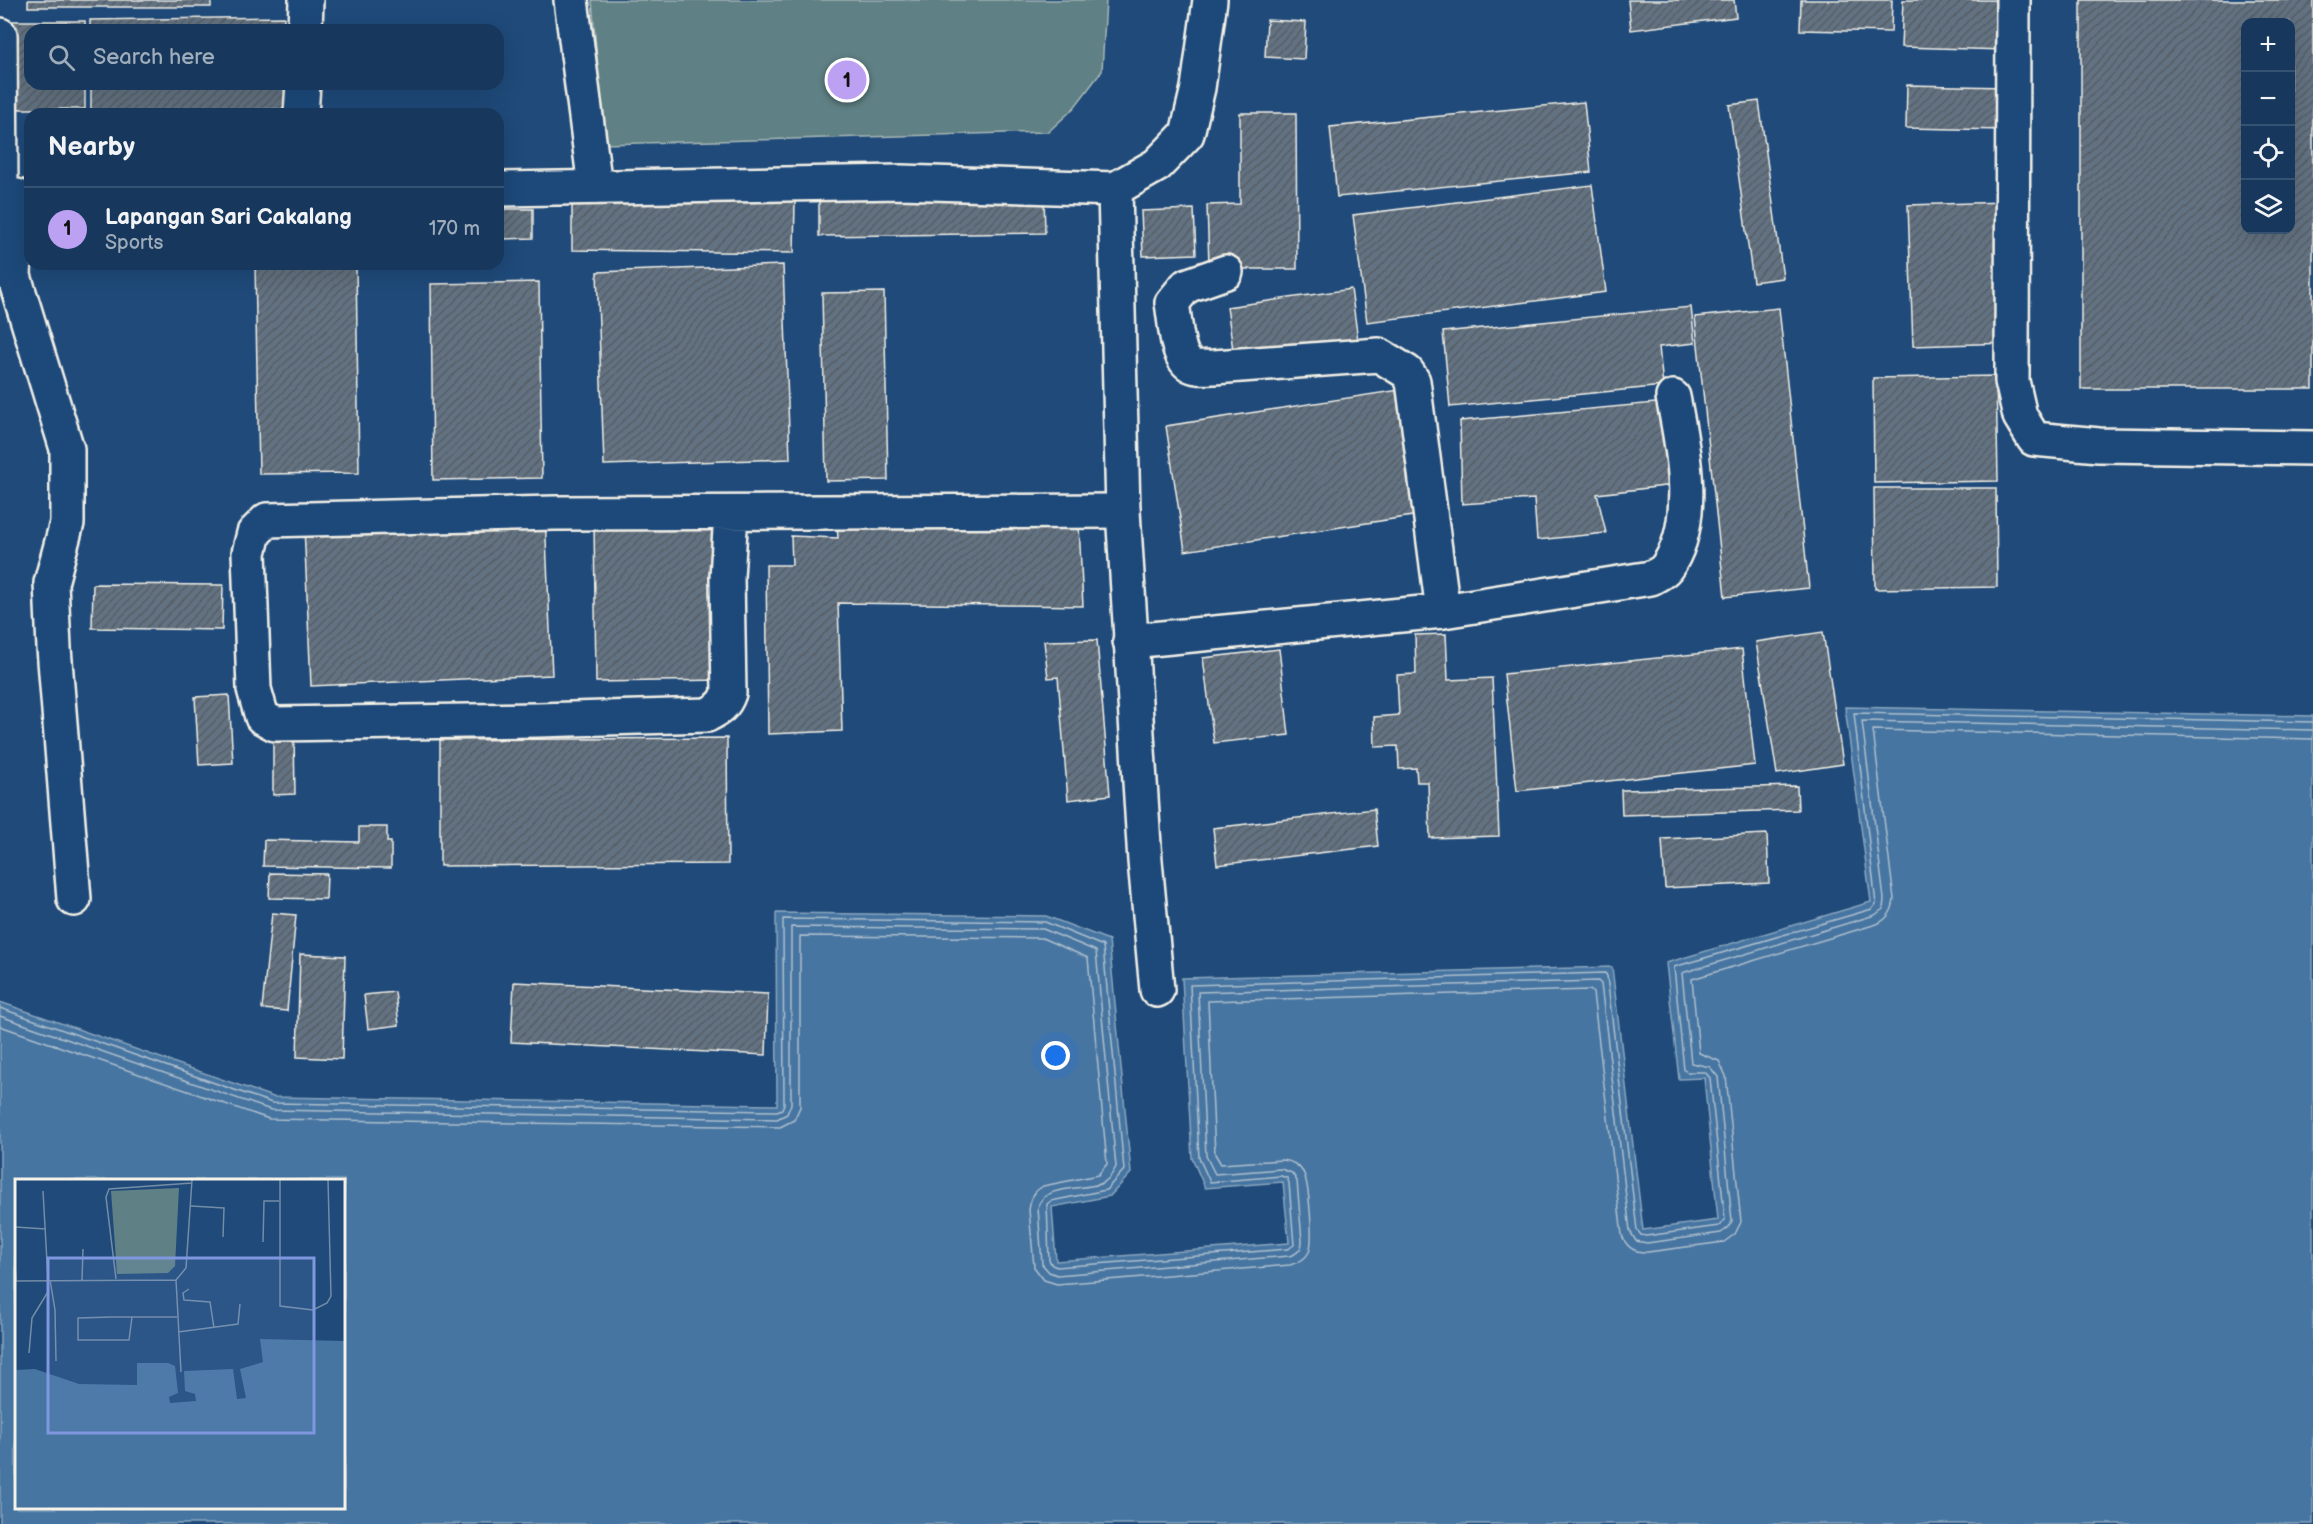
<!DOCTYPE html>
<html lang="en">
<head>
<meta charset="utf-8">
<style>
	:root { --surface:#17385c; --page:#203f62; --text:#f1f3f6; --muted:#9eacbb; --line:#365272; --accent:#bca0f2 }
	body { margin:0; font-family:"Balsamiq Sans",sans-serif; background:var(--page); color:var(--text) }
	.controls { position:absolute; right:18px; top:18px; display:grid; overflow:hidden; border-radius:12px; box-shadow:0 6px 24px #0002 }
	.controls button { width:54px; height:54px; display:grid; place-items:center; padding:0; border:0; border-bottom:2px solid var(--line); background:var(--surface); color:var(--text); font:30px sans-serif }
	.you { position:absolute; left:1056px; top:1056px; width:21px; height:21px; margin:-15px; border:4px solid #fff; border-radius:50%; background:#1a73e8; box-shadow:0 0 0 9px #1a73e833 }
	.badge { display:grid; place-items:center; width:39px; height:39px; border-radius:50%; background:var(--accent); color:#111; font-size:20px; font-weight:700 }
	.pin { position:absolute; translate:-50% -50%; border:3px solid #fff; box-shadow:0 2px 6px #0006 }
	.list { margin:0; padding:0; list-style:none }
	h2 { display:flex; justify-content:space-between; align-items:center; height:78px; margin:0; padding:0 24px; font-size:26px }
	h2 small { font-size:20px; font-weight:400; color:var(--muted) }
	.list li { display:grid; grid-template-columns:39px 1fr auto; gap:18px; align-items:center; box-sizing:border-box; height:84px; padding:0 24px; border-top:2px solid var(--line) }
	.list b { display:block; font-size:22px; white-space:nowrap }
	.list p { margin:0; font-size:20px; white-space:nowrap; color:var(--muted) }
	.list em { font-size:20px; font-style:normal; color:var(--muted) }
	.icon { flex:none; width:33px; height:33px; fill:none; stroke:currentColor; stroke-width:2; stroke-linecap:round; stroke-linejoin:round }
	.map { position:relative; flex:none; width:2313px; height:1524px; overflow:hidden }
	.search { position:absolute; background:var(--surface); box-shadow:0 6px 24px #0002; left:24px; top:24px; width:480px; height:66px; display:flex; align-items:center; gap:15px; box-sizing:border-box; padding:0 21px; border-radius:18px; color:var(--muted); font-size:22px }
	.panel { position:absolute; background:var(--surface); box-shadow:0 6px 24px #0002; left:24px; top:108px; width:480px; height:162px; border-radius:18px }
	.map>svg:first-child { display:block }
	.green { fill:#5f8084; stroke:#aab8b6; stroke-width:1.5 }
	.water { fill:#4675a2; stroke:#8ca7be; stroke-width:1.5; fill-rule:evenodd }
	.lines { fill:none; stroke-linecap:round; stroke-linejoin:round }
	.shore { stroke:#aebfcc; stroke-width:1.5 }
	.building { fill:url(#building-hatch); stroke:#f4f1e8; stroke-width:1.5; fill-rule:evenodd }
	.minor-casing { stroke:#f4f1e8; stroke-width:38 }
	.minor { stroke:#1f4a7a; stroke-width:33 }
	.inset-road { fill:none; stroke:#748da6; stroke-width:1.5 }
	.view { fill:#7e97df; fill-opacity:0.15; stroke:#7e97df; stroke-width:3 }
	.inset-edge { fill:none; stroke:#f4f1e8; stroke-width:3 }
</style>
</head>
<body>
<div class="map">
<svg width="2313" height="1524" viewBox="0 0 2313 1524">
	<defs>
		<pattern id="building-hatch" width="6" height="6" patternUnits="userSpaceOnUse" patternTransform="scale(1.5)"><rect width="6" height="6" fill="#627282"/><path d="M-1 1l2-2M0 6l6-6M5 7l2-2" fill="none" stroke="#565d64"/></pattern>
	</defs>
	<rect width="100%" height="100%" fill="#1f4a7a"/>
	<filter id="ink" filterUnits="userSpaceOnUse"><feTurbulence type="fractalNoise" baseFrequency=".0167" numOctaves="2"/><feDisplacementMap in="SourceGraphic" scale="12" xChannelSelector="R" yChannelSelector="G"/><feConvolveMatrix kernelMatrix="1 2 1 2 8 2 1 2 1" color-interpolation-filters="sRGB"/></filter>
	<g filter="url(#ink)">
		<path class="green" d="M 592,0 L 1106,0 L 1102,71 L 1073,109 L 1048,132 L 604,144 Z"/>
		<path class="water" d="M 1845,707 L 2313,716 L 2313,1524 L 0,1524 L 0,1002 L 273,1097 L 777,1105 L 776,913 L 1046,916 L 1109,940 L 1131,1173 L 1110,1196 L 1052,1207 L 1056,1261 L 1289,1243 L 1283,1182 L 1205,1188 L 1192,1158 L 1182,978 L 1612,967 L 1643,1230 L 1718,1220 L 1704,1078 L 1679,1079 L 1666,963 L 1871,902 ZM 16,1180 L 344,1180 L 344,1508 L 16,1508 Z"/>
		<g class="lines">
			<g class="shore">
				<path d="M 0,1008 L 272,1103 L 777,1111 L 782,1109 L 784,1104 L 783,919 L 1045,922 L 1103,946 L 1124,1170 L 1106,1190 L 1051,1201 L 1047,1204 L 1049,1260 L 1052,1265 L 1057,1267 L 1288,1249 L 1294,1245 L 1289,1183 L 1287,1178 L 1281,1176 L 1210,1182 L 1199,1158 L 1190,985 L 1605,973 L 1607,976 L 1637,1230 L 1641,1235 L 1646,1236 L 1719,1226 L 1725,1220 L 1710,1078 L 1705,1072 L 1687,1072 L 1684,1070 L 1674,967 L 1872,909 L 1876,904 L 1854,713 L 2313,722"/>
				<path d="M 0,1016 L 271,1110 L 777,1119 L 787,1114 L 791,1104 L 791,927 L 1043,929 L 1096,951 L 1116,1167 C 1113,1173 1107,1182 1100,1184 C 1082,1190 1041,1185 1038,1208 L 1042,1264 L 1049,1272 L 1057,1275 L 1289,1256 C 1297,1254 1302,1249 1302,1241 L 1297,1181 L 1292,1173 L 1281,1169 L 1215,1174 L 1206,1156 L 1198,992 L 1598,981 L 1601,984 L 1630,1231 L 1636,1241 L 1647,1243 L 1721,1233 L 1728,1228 L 1732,1221 L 1718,1077 L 1710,1067 L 1691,1063 L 1682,973 L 1875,915 L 1883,909 L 1884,899 L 1862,721 L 2313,730"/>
				<path d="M 0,1026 L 269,1119 L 780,1127 L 794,1120 L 800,1107 L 800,936 L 1042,938 L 1088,958 L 1107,1164 L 1098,1175 L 1043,1186 L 1036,1191 L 1031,1199 L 1029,1210 L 1034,1267 L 1044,1280 L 1057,1284 L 1290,1265 C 1298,1263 1305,1260 1309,1252 C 1314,1241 1309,1182 1303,1172 C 1298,1164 1291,1161 1283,1160 L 1221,1164 L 1215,1154 L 1208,1001 L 1590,990 L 1593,993 L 1622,1235 C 1626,1247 1635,1253 1648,1252 L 1724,1242 L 1735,1234 L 1741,1222 L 1726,1076 L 1719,1061 L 1699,1053 L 1692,979 L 1877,924 C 1888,919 1893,911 1894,899 L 1873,730 L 2313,739"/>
			</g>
		</g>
		<g class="building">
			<rect x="28" y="0" width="183" height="7"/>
			<path d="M 1628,0 L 1734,0 L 1736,17 L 1631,30 Z"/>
			<path d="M 1801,0 L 1892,0 L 1891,32 L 1800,30 Z"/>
			<path d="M 1903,0 L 2007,0 L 2005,50 L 1901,47 Z"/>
			<path d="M 2081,0 L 2313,0 L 2313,389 L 2081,389 ZM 2246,22 L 2290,22 L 2290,230 L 2246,230 Z"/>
			<path d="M 284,17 L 284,30 L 90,30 L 90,20 Z"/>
			<path d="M 1267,20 L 1306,22 L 1304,59 L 1265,57 Z"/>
			<path d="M 10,21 L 85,21 L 85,30 L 30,30 L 30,84 L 85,84 L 85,109 L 10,109 Z"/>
			<path d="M 91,84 L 285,84 L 285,109 L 91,113 Z"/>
			<path d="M 1907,85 L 2005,87 L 2003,130 L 1906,128 Z"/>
			<path d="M 1759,101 L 1783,278 L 1753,282 L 1729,105 Z"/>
			<path d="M 1584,102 L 1591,172 L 1337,197 L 1330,127 Z"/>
			<path d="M 1240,113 L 1296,113 L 1297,269 L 1241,269 L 1241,264 L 1209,265 L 1207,205 L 1240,204 Z"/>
			<path d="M 1592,185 L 1606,292 L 1367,322 L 1353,215 Z"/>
			<path d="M 1044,196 L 1045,233 L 819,236 L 819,199 Z"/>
			<path d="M 572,198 L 795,201 L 794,253 L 572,250 Z"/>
			<path d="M 2005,202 L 2009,343 L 1913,346 L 1908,205 Z"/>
			<path d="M 502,209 L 533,209 L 533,238 L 503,239 Z"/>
			<path d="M 1194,209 L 1196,254 L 1143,256 L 1141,211 Z"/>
			<path d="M 255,264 L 356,264 L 359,473 L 259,474 Z"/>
			<path d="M 783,265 L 790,459 L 604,465 L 597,272 Z"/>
			<path d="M 539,282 L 542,478 L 433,480 L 431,284 Z"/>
			<path d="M 1351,289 L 1358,340 L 1234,357 L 1227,307 Z"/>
			<path d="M 884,292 L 888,480 L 826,481 L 822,293 Z"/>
			<path d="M 1691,307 L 1695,343 L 1659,347 L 1663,386 L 1450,407 L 1443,332 Z"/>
			<path d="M 1779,308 L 1809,588 L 1725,597 L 1695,317 Z"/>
			<path d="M 1996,376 L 1998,481 L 1874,483 L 1873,378 Z"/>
			<path d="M 1406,389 L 1425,514 L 1185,551 L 1166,426 Z"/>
			<path d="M 1666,402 L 1682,484 L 1597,494 L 1606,533 L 1537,540 L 1534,499 L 1462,504 L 1460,421 Z"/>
			<path d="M 1874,488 L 1996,488 L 1997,587 L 1875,589 Z"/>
			<path d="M 545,516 L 552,675 L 311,686 L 304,526 Z"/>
			<path d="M 722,522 L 724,680 L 596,682 L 594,523 Z"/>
			<path d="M 837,525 L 1079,525 L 1083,606 L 838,603 L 842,731 L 768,734 L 766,565 L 792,565 L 791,536 L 838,538 Z"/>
			<path d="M 93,584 L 223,585 L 222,630 L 92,628 Z"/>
			<path d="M 1823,632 L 1843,764 L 1777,774 L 1756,642 Z"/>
			<path d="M 1446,634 L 1448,680 L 1492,678 L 1499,836 L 1430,838 L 1428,782 L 1417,782 L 1416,768 L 1399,769 L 1398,746 L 1375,747 L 1374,717 L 1399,715 L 1397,675 L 1416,674 L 1415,635 Z"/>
			<path d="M 1097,640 L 1110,795 L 1068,800 L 1058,677 L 1048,678 L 1044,641 Z"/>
			<path d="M 1279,649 L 1289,735 L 1214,743 L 1203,658 Z"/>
			<path d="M 1742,649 L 1755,765 L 1517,791 L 1504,674 Z"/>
			<path d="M 229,695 L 233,763 L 199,765 L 195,697 Z"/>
			<path d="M 273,734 L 294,734 L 295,794 L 273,795 Z"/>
			<path d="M 727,738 L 728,864 L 440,866 L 440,740 Z"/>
			<path d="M 1797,786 L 1798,810 L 1622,815 L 1621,790 Z"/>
			<path d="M 1374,809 L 1378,846 L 1217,865 L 1213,828 Z"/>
			<path d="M 359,827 L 387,827 L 387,842 L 391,842 L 391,868 L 263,866 L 264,840 L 359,842 Z"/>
			<path d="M 1767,834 L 1769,883 L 1665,888 L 1662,839 Z"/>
			<path d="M 270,873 L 327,874 L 326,899 L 269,898 Z"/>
			<path d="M 272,913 L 296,915 L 287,1011 L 262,1009 Z"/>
			<path d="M 300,954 L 345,956 L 342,1059 L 297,1057 Z"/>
			<path d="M 514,982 L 768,994 L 766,1055 L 511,1042 Z"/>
			<path d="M 395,992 L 399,1025 L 368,1029 L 364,995 Z"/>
		</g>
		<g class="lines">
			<defs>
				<g id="minor">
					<path d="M 571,0 L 595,187"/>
					<path d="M 2013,0 L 2012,381 L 2020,416 L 2034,439 L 2099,445 L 2313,448"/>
					<path d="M 305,30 L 306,0"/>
					<path d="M 0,35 L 1,196"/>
					<path d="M 301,114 L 303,84"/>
					<path d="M 498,189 L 901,182 L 1115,189 L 1157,165 L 1187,134 L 1198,88 L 1210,0"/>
					<path d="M 1115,189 L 1123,511 L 1145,861 L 1157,990"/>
					<path d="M 17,196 L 14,276 L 67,449 L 67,523 L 51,583 L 54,648 L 74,899"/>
					<path d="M 1226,272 L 1186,286 L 1172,303 C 1175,318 1176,355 1189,364 C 1196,369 1206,367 1214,367 L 1379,355 L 1407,372 L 1413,381 L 1443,611"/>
					<path d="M 731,513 L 727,577 L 729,693 C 725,705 719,709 707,715 L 538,720 L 275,724 L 262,717 L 254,689 L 249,553 L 254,533 L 267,520 L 555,513 L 1123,511"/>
					<path d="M 1130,641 L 1443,611 L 1651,578 C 1656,575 1662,573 1666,568 C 1699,525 1683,446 1673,397"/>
				</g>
			</defs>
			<use href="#minor" class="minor-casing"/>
			<use href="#minor" class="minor"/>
		</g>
	</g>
	<g transform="translate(15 1179)">
		<rect width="330" height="330" fill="#1f4a7a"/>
		<path d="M 164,9 L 160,87 L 153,94 L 102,95 L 96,12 Z" fill="#5f8084"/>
		<path d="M 245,160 L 330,162 L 330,329 L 0,329 L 0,191 L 20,190 L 64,205 L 122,206 L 122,184 L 153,184 L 160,187 L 163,214 L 154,218 L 155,224 L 181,222 L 180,215 L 170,212 L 169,192 L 218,190 L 222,220 L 231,219 L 225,190 L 248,183 Z" fill="#4675a2"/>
		<path class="inset-road" d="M 265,1 L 265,127 L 298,131 L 312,124 L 316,117 L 313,1M 28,12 L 33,101M 176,27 L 209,29 L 208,58M 0,48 L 31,50M 248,63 L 249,22 L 264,22M 0,84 L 1,102M 101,100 L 91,18 L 94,10 L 177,4M 35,101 L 40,131 L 41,182M 67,101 L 68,70M 161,101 L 166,193M 0,102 L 161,101 L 171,89 L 177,1M 174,110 L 168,114 L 169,121 L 195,123 L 199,149M 117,138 L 114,161 L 63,161 L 63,139 L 97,138 L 162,138M 163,153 L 223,145 L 225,125M 14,174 L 17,139 L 34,111"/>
		<path class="view" d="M 33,79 L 299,79 L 299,254 L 33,254 Z"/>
		<rect width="330" height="330" class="inset-edge"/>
	</g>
</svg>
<div class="controls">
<button>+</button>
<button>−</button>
<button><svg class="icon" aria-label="locate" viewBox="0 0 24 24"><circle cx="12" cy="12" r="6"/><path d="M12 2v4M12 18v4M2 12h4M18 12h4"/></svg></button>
<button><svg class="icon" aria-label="layers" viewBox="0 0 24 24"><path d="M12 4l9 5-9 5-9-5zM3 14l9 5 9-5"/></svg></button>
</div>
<div class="you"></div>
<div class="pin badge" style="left:847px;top:80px">1</div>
<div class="search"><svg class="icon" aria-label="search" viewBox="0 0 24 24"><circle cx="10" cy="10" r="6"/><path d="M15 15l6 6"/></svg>Search here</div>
<section class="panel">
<h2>Nearby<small></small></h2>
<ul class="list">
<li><span class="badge">1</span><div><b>Lapangan Sari Cakalang</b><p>Sports</p></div><em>170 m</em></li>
</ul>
</section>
</div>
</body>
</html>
